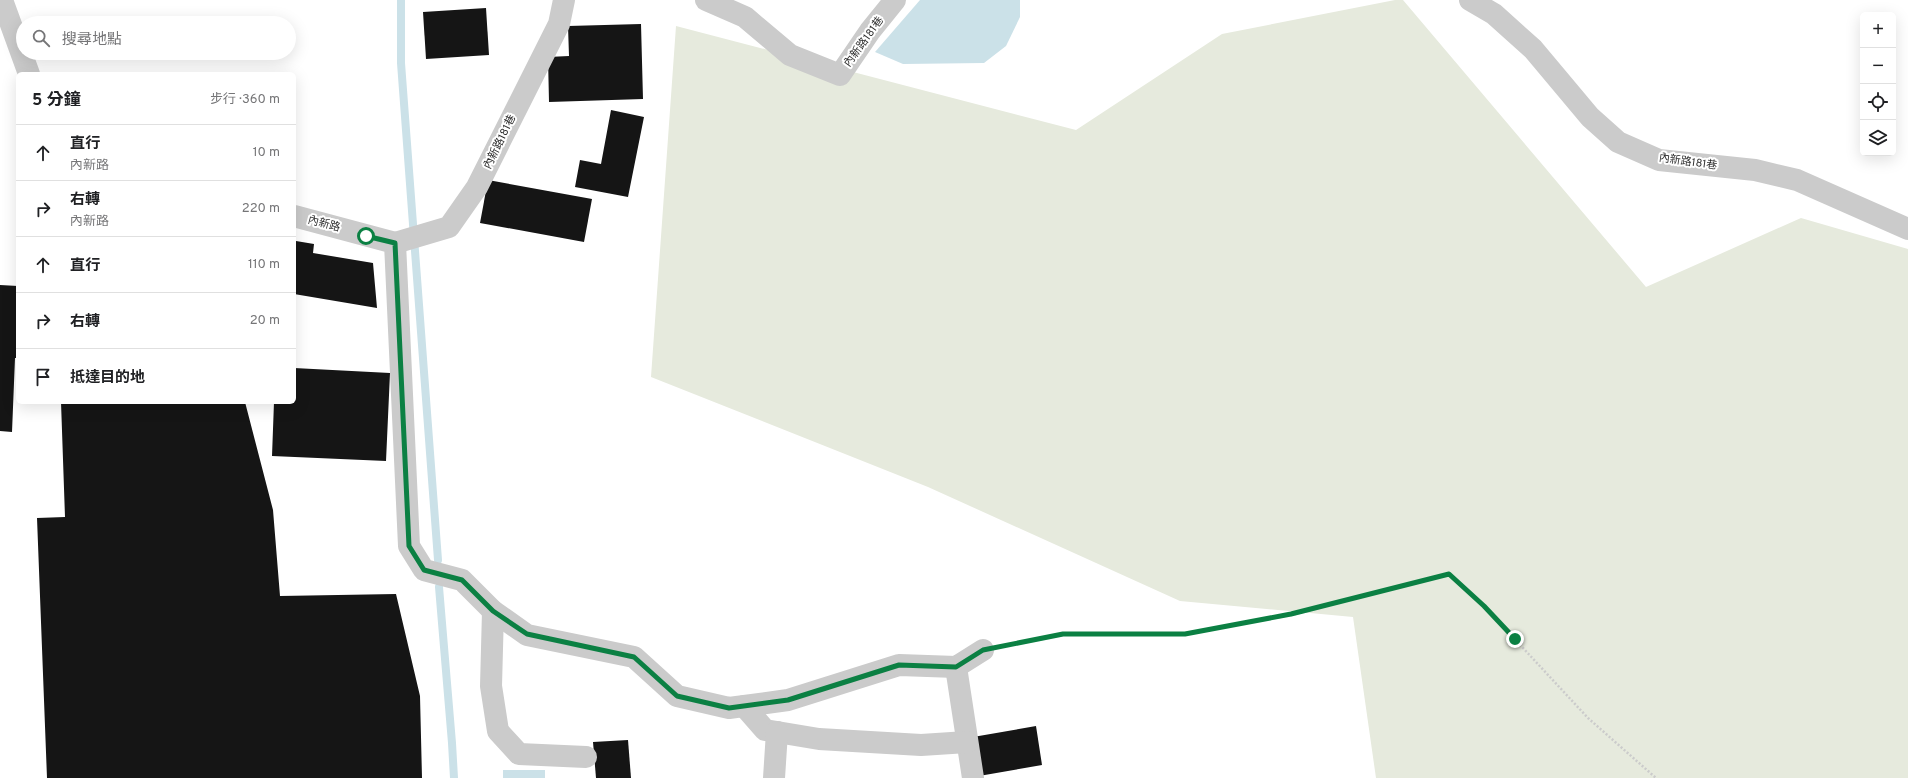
<!DOCTYPE html>
<html lang="zh-TW">
<head>
<meta charset="utf-8">
<style>
	:root { --surface:#fff; --page:#f6f6f6; --text:#202124; --muted:#757577; --line:#e0e0e0 }
	body { margin:0; font-family:Overpass,"Noto Sans TC",sans-serif; background:var(--page); color:var(--text) }
	.controls { position:absolute; right:12px; top:12px; display:grid; overflow:hidden; border-radius:6px; box-shadow:0 4px 16px #0002 }
	.controls button { width:36px; height:36px; display:grid; place-items:center; padding:0; border:0; border-bottom:1px solid var(--line); background:var(--surface); color:var(--text); font:20px sans-serif }
	.stop { position:absolute; width:12px; height:12px; margin:-9px; border:3px solid #0b8043; border-radius:50%; background:#fff }
	.stop.end { background:#0b8043; border-color:#fff; box-shadow:0 1px 4px #0008 }
	.list { margin:0; padding:0; list-style:none }
	h2 { display:flex; justify-content:space-between; align-items:center; height:52px; margin:0; padding:0 16px; font-size:17px }
	h2 small { font-size:13px; font-weight:400; color:var(--muted) }
	.list li { display:grid; grid-template-columns:26px 1fr auto; gap:12px; align-items:center; box-sizing:border-box; height:56px; padding:0 16px; border-top:1px solid var(--line) }
	.list b { display:block; font-size:15px; white-space:nowrap }
	.list p { margin:0; font-size:13px; white-space:nowrap; color:var(--muted) }
	.list em { font-size:13px; font-style:normal; color:var(--muted) }
	.icon { flex:none; width:22px; height:22px; fill:none; stroke:currentColor; stroke-width:2; stroke-linecap:round; stroke-linejoin:round }
	.map { position:relative; flex:none; width:1908px; height:778px; overflow:hidden }
	.search { position:absolute; background:var(--surface); box-shadow:0 4px 16px #0002; left:16px; top:16px; width:280px; height:44px; display:flex; align-items:center; gap:10px; box-sizing:border-box; padding:0 14px; border-radius:22px; color:var(--muted); font-size:15px }
	.panel { position:absolute; background:var(--surface); box-shadow:0 4px 16px #0002; left:16px; top:72px; width:280px; height:332px; border-radius:6px }
	.map>svg:first-child { display:block }
	.green { fill:#e6eadd }
	.water { fill:#cbe1e8 }
	.lines { fill:none; stroke-linecap:round; stroke-linejoin:round }
	.stream { stroke:#cbe1e8; stroke-width:8 }
	.building { fill:#151515 }
	.path { stroke:#cbcbcb; stroke-width:2.5; stroke-dasharray:2 2; stroke-linecap:butt }
	.minor { stroke:#cbcbcb; stroke-width:22 }
	.route { stroke:#0b8043; stroke-width:5 }
	.labels { text-anchor:middle; dominant-baseline:central; stroke-width:4; stroke-linejoin:round; paint-order:stroke }
	.street-label { font-size:11px; fill:#2e2e2e; stroke:#fff }
</style>
</head>
<body>
<div class="map">
<svg width="1908" height="778" viewBox="0 0 1908 778">
	<rect width="100%" height="100%" fill="#fff"/>
	<path class="green" d="M 1395,0 L 1403,0 L 1646,287 L 1801,218 L 1908,249 L 1908,778 L 1376,778 L 1353,617 L 1180,601 L 928,487 L 651,377 L 676,26 L 1076,130 L 1222,34 Z"/>
	<g class="water">
		<path d="M 920,0 L 1020,0 L 1020,17 L 1006,46 L 984,63 L 903,64 L 875,52 Z"/>
		<rect x="503" y="770" width="42" height="8"/>
	</g>
	<g class="lines">
		<g class="stream">
			<path d="M 401,0 L 401,63 L 438,560"/>
			<path d="M 439,587 L 452,743 L 454,778"/>
		</g>
	</g>
	<g class="building">
		<path d="M 486,8 L 489,55 L 426,59 L 423,12 Z"/>
		<path d="M 641,24 L 643,99 L 549,102 L 548,57 L 569,56 L 568,26 Z"/>
		<path d="M 611,110 L 644,117 L 628,197 L 575,187 L 580,160 L 601,164 Z"/>
		<path d="M 488,180 L 592,199 L 584,242 L 480,223 Z"/>
		<path d="M 296,241 L 314,244 L 313,253 L 373,263 L 377,308 L 294,294 L 294,254 Z"/>
		<path d="M 0,285 L 18,286 L 18,358 L 15,358 L 12,432 L 0,431 Z"/>
		<path d="M 294,368 L 390,373 L 386,461 L 272,456 L 274,402 L 294,402 Z"/>
		<path d="M 61,402 L 245,402 L 273,510 L 280,596 L 396,594 L 420,696 L 422,778 L 47,778 L 37,518 L 65,517 Z"/>
		<path d="M 1036,726 L 1042,765 L 979,776 L 973,737 Z"/>
		<path d="M 628,740 L 631,778 L 596,778 L 593,742 Z"/>
	</g>
	<g class="lines">
		<path class="path" d="M 1009,645 L 1063,634 L 1185,634 L 1291,615 L 1449,574 L 1484,606 L 1588,718 L 1656,778"/>
		<g class="minor">
			<path d="M 2,0 L 29,74"/>
			<path d="M 706,0 L 745,17 L 790,55 L 840,75 L 870,31 L 895,0"/>
			<path d="M 1470,0 L 1494,14 L 1533,49 L 1590,117 L 1618,142 L 1659,160 L 1755,170 L 1797,180 L 1908,229"/>
			<path d="M 294,216 L 395,243 L 409,546 L 424,570 L 462,580 L 493,611 L 527,635 L 634,657 L 677,696 L 729,708 L 788,700 L 899,665 L 956,667 L 983,650"/>
			<path d="M 395,243 L 449,227 L 477,187 L 559,24 L 564,0"/>
			<path d="M 493,611 L 491,686 L 498,731 L 519,754 L 586,757"/>
			<path d="M 956,667 L 973,778"/>
			<path d="M 744,706 L 765,730 L 819,739 L 921,745 L 967,742"/>
			<path d="M 774,778 L 777,732"/>
		</g>
	</g>
	<g class="lines">
		<path class="route" d="M 366,236 L 395,243 L 409,546 L 424,570 L 462,580 L 493,611 L 527,634 L 634,657 L 677,696 L 729,708 L 788,700 L 899,665 L 956,667 L 983,650 L 1063,634 L 1185,634 L 1291,614 L 1449,574 L 1484,606 L 1515,639"/>
	</g>
	<g class="labels">
		<g class="street-label">
			<text transform="translate(864 42) rotate(-54)">內新路181巷</text>
			<text transform="translate(500 142) rotate(-64)">內新路181巷</text>
			<text transform="translate(1688 162) rotate(8)">內新路181巷</text>
			<text transform="translate(324 224) rotate(15)">內新路</text>
		</g>
	</g>
</svg>
<div class="controls">
<button>+</button>
<button>−</button>
<button><svg class="icon" aria-label="locate" viewBox="0 0 24 24"><circle cx="12" cy="12" r="6"/><path d="M12 2v4M12 18v4M2 12h4M18 12h4"/></svg></button>
<button><svg class="icon" aria-label="layers" viewBox="0 0 24 24"><path d="M12 4l9 5-9 5-9-5zM3 14l9 5 9-5"/></svg></button>
</div>
<div class="stop" style="left:366px;top:236px"></div>
<div class="stop end" style="left:1515px;top:639px"></div>
<div class="search"><svg class="icon" aria-label="search" viewBox="0 0 24 24"><circle cx="10" cy="10" r="6"/><path d="M15 15l6 6"/></svg>搜尋地點</div>
<section class="panel">
<h2>5 分鐘<small>步行 · 360 m</small></h2>
<ul class="list">
<li><svg class="icon" aria-label="ahead" viewBox="0 0 24 24"><path d="M12 20V5M6 11l6-6 6 6"/></svg><div><b>直行</b><p>內新路</p></div><em>10 m</em></li>
<li><svg class="icon" aria-label="right" viewBox="0 0 24 24"><path d="M7 20v-9h11M14 6l5 5-5 5"/></svg><div><b>右轉</b><p>內新路</p></div><em>220 m</em></li>
<li><svg class="icon" aria-label="ahead" viewBox="0 0 24 24"><path d="M12 20V5M6 11l6-6 6 6"/></svg><div><b>直行</b></div><em>110 m</em></li>
<li><svg class="icon" aria-label="right" viewBox="0 0 24 24"><path d="M7 20v-9h11M14 6l5 5-5 5"/></svg><div><b>右轉</b></div><em>20 m</em></li>
<li><svg class="icon" aria-label="arrive" viewBox="0 0 24 24"><path d="M6 21V4h12l-3 4 3 4H6"/></svg><div><b>抵達目的地</b></div></li>
</ul>
</section>
</div>
</body>
</html>
